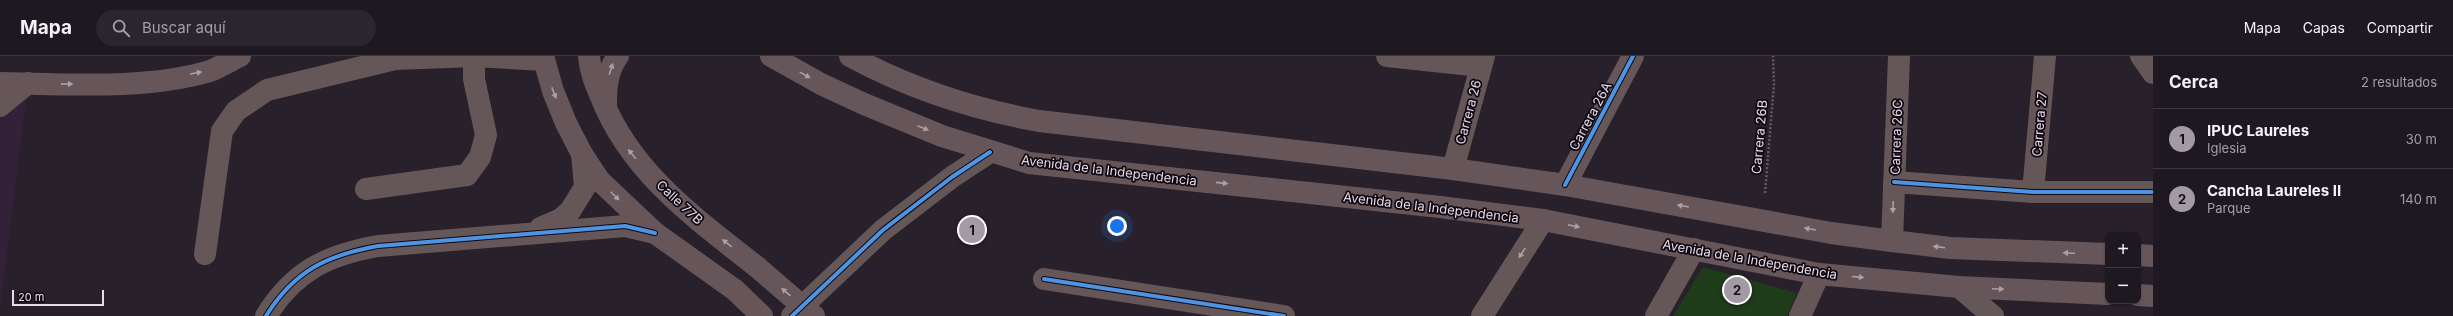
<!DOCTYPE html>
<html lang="es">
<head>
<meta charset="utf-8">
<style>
	:root { --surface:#1e1820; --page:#2b252d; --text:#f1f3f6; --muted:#a1a0a5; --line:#3c373e; --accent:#a39aa6 }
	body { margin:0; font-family:Inter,sans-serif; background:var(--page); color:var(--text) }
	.controls { position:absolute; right:12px; bottom:12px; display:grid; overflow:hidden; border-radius:8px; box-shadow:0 1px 3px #0004 }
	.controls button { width:36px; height:36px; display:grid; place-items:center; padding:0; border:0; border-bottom:1px solid var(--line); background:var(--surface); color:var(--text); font:20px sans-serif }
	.scale { position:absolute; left:12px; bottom:10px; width:92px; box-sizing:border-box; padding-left:4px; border:2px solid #e5dbe9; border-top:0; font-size:11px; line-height:14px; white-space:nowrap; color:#e5dbe9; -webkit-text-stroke:3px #0f0811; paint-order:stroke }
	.you { position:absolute; left:1117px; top:170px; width:14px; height:14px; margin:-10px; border:3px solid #fff; border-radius:50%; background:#1a73e8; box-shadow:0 0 0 6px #1a73e833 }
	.badge { display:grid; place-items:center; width:26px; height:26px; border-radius:50%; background:var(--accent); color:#111; font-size:13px; font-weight:700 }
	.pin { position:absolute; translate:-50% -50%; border:2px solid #fff; box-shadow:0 1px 4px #0006 }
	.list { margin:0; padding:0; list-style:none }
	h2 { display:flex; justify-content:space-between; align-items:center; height:52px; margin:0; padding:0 16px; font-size:17px }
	h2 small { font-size:13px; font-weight:400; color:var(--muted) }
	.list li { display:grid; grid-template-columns:26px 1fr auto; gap:12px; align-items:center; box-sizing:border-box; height:60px; padding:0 16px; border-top:1px solid var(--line) }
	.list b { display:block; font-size:15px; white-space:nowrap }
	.list p { margin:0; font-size:13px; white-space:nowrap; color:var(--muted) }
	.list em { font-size:13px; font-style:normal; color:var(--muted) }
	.icon { flex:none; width:22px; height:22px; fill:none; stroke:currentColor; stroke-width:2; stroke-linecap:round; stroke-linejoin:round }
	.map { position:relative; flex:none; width:2153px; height:260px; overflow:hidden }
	header { display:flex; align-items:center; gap:24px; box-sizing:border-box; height:56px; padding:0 20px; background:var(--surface); border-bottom:1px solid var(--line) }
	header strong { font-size:19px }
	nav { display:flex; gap:22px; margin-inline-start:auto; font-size:14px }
	.search { width:280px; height:36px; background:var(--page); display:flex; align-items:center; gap:10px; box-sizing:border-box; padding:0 14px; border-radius:22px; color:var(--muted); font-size:15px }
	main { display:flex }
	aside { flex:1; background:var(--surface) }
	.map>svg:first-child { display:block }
	.built { fill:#322139 }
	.green { fill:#1f3c1a }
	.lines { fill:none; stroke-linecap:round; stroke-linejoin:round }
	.path { stroke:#675b5f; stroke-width:2.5; stroke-dasharray:2 2; stroke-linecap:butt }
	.minor { stroke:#655658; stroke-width:22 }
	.major { stroke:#66565a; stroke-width:22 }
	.major-bridge { stroke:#66565a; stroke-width:22 }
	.cycleway-casing { stroke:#0f0811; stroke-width:6 }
	.cycleway { stroke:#4d94e3; stroke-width:4 }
	.oneway { fill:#ac9fa9 }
	.oneway2 { fill:#ab9fa8 }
	.labels { text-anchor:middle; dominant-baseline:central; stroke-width:3.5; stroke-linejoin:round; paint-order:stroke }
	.street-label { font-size:13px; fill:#e5dbe9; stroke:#0f0811 }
</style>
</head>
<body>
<header>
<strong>Mapa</strong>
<div class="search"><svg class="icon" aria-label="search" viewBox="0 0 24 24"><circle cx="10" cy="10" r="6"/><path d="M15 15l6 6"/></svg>Buscar aquí</div>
<nav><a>Mapa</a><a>Capas</a><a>Compartir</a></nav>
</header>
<main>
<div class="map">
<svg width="2153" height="260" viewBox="0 0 2153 260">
	<rect width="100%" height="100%" fill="#28202a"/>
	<path class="built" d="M 0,27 L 28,27 L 0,255 Z"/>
	<path class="green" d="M 1703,211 L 1797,237 L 1787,260 L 1673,260 Z"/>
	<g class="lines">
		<path class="path" d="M 1765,137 L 1774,28 L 1773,0"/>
		<g class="minor">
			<path d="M 1387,0 L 1481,10"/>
			<path d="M 2141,0 L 2153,17"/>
			<path d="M 0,50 L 28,27"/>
			<path d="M 1453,113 L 1484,0"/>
			<path d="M 1894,126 L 2033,136 L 2153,136"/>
			<path d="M 1565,129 L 1633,0"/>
			<path d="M 366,133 L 467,119 L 480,101 L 486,79 L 474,23 L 474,0 L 544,4"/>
			<path d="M 2033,136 L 2045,0"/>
			<path d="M 540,172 L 561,163 L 570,155 L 585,131 L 582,98"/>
			<path d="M 1892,185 L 1899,0"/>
			<path d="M 205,198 L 222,75 L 236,55 L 267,34 L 395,3 L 474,0"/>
			<path d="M 1044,223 L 1284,260"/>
			<path d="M 1959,231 L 1993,260"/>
			<path d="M 266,260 C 294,215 327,199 378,190 L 625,170 L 655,177"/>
			<path d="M 792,260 L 883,174 L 952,121 L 990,96"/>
			<path d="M 1482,260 L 1543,164"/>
			<path d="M 1656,260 L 1694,193"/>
			<path d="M 1800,260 L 1819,218"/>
		</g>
		<g class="major">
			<path d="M 543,0 L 553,35 L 566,67 L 582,98 L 599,124 L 655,177 L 735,234 L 762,260"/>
			<path d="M 589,0 C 590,15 595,27 601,41 C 631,117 695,162 757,211"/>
			<path d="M 771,0 L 821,28 L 864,48 L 942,80 L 1029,107 L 1440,151 L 1543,164 L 1819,218 L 1959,231 L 2108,238"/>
			<path d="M 850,0 C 909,32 973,53 1039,65 L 1453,113 L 1565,129 L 1831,177 L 1892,185 L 1950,192 L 2108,198"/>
			<path d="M 0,27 C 65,28 147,34 210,15 C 220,11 230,5 240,0"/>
			<path d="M 606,49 C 606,31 607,15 618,0"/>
			<path d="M 2138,199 L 2153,200"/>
			<path d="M 2138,239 L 2153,240"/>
		</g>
		<path class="major-bridge" d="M 757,211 L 814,260"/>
		<defs>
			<g id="cycleway">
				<path d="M 1894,126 L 2033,136 L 2153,136"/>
				<path d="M 1565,129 L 1633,0"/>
				<path d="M 1044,223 L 1284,260"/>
				<path d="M 266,260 C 294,215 327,199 378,190 L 625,170 L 655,177"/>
				<path d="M 792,260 L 883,174 L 952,121 L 990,96"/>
			</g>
		</defs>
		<use href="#cycleway" class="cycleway-casing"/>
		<use href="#cycleway" class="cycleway"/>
	</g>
	<defs><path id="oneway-solid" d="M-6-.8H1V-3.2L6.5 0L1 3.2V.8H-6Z"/></defs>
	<g class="oneway">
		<use href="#oneway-solid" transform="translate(611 13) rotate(-72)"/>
		<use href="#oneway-solid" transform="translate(196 17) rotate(-10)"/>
		<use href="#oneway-solid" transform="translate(805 19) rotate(29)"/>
		<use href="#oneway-solid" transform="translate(67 28) rotate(1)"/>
		<use href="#oneway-solid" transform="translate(554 37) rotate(69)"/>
		<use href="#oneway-solid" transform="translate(923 72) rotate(22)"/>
		<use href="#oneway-solid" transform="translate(632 98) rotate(-129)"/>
		<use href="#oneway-solid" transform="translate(1222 127) rotate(6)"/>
		<use href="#oneway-solid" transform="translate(615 140) rotate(45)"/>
		<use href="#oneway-solid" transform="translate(1683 150) rotate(-170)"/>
		<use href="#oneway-solid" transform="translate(1574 170) rotate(11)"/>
		<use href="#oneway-solid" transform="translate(1810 173) rotate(-170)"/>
		<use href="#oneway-solid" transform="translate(727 187) rotate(-141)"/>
		<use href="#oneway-solid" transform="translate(1939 191) rotate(-173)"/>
		<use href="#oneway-solid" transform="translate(2069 197) rotate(-178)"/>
		<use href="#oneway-solid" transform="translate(1858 221) rotate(5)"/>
		<use href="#oneway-solid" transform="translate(1998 233) rotate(3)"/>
		<use href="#oneway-solid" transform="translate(786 236) rotate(-139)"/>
	</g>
	<g class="oneway2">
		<use href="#oneway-solid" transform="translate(1893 151) rotate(92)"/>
		<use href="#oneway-solid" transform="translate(1522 197) rotate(122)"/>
	</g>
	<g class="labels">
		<g class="street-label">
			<text transform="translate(1468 56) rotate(-75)">Carrera 26</text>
			<text transform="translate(1590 60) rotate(-62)">Carrera 26A</text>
			<text transform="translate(2039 68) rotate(-85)">Carrera 27</text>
			<text transform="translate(1759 81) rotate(-85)">Carrera 26B</text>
			<text transform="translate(1896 81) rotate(-88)">Carrera 26C</text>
			<text transform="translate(1109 114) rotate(7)">Avenida de la Independencia</text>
			<text transform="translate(680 146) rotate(43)">Calle 77B</text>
			<text transform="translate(1431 151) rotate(7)">Avenida de la Independencia</text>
			<text transform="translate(1750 203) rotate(10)">Avenida de la Independencia</text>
		</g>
	</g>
</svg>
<div class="controls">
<button>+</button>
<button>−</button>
</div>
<div class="scale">20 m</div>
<div class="you"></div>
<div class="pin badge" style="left:972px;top:174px">1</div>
<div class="pin badge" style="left:1737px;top:234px">2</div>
</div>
<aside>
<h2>Cerca<small>2 resultados</small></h2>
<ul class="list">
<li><span class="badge">1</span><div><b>IPUC Laureles</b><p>Iglesia</p></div><em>30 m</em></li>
<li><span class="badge">2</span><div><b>Cancha Laureles II</b><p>Parque</p></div><em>140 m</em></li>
</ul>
</aside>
</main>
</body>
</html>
